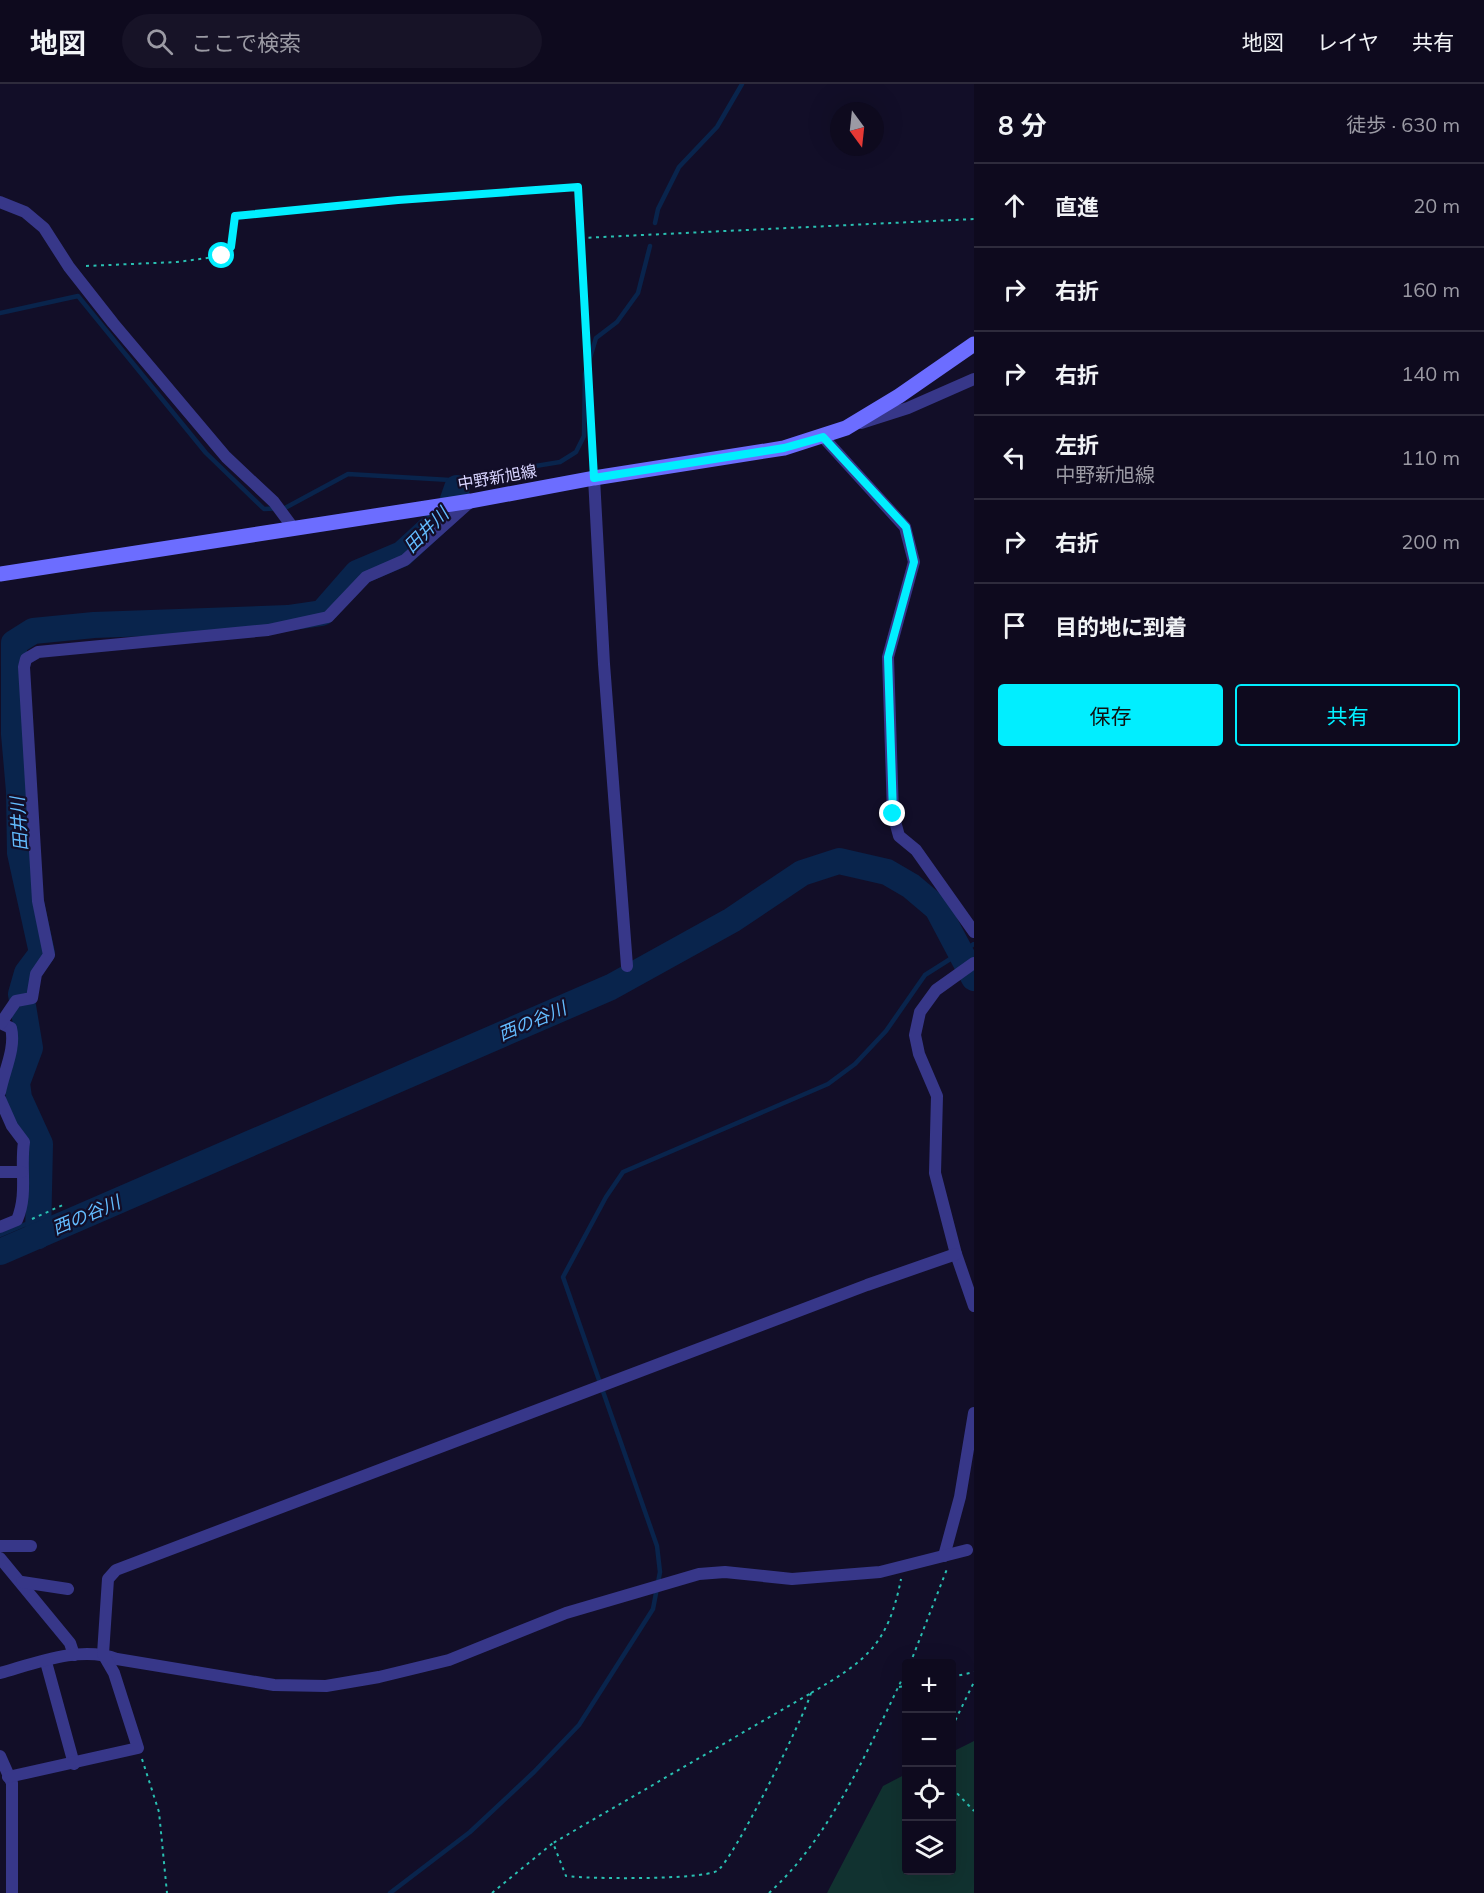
<!DOCTYPE html>
<html lang="ja">
<head>
<meta charset="utf-8">
<style>
	:root { --surface:#0e0a1e; --page:#171327; --text:#f1f3f6; --muted:#9b9aa4; --line:#2e2b3c; --accent:#01eeff }
	body { margin:0; font-family:Mulish,"Noto Sans JP",sans-serif; background:var(--page); color:var(--text) }
	.controls { position:absolute; right:18px; bottom:18px; display:grid; overflow:hidden; border-radius:6px; box-shadow:0 6px 24px #0002 }
	.controls button { width:54px; height:54px; display:grid; place-items:center; padding:0; border:0; border-bottom:2px solid var(--line); background:var(--surface); color:var(--text); font:30px sans-serif }
	.compass { position:absolute; left:830px; top:18px; width:54px; height:54px; border-radius:50%; background:var(--surface); box-shadow:0 6px 24px #0002; rotate:165deg }
	.stop { position:absolute; width:18px; height:18px; margin:-14px; border:4px solid #01eeff; border-radius:50%; background:#fff }
	.stop.end { background:#01eeff; border-color:#fff; box-shadow:0 2px 6px #0008 }
	.list { margin:0; padding:0; list-style:none }
	h2 { display:flex; justify-content:space-between; align-items:center; height:78px; margin:0; padding:0 24px; font-size:26px }
	h2 small { font-size:20px; font-weight:400; color:var(--muted) }
	.list li { display:grid; grid-template-columns:39px 1fr auto; gap:18px; align-items:center; box-sizing:border-box; height:84px; padding:0 24px; border-top:2px solid var(--line) }
	.list b { display:block; font-size:22px; white-space:nowrap }
	.list p { margin:0; font-size:20px; white-space:nowrap; color:var(--muted) }
	.list em { font-size:20px; font-style:normal; color:var(--muted) }
	.actions { display:flex; gap:12px; padding:18px 24px }
	.actions a { flex:1; padding:14px 0; border:2px solid var(--accent); border-radius:6px; text-align:center; font-size:21px; color:var(--accent) }
	.actions .main { background:var(--accent); color:#111 }
	.icon { flex:none; width:33px; height:33px; fill:none; stroke:currentColor; stroke-width:2; stroke-linecap:round; stroke-linejoin:round }
	.map { position:relative; flex:none; width:974px; height:1809px; overflow:hidden }
	header { display:flex; align-items:center; gap:36px; box-sizing:border-box; height:84px; padding:0 30px; background:var(--surface); border-bottom:2px solid var(--line) }
	header strong { font-size:28px }
	nav { display:flex; gap:33px; margin-inline-start:auto; font-size:21px }
	.search { width:420px; height:54px; background:var(--page); display:flex; align-items:center; gap:15px; box-sizing:border-box; padding:0 21px; border-radius:33px; color:var(--muted); font-size:22px }
	main { display:flex }
	aside { flex:1; background:var(--surface) }
	.map>svg:first-child { display:block }
	.green { fill:#113230 }
	.lines { fill:none; stroke-linecap:round; stroke-linejoin:round }
	.stream { stroke:#09244c; stroke-width:4.5 }
	.river { stroke:#09244c; stroke-width:26 }
	.path { stroke:#29c0b2; stroke-width:2; stroke-dasharray:3 4.5; stroke-linecap:butt }
	.street { stroke:#373789; stroke-width:12 }
	.secondary { stroke:#6c6dff; stroke-width:15 }
	.route { stroke:#01eeff; stroke-width:8 }
	.labels { text-anchor:middle; dominant-baseline:central; stroke-width:4.5; stroke-linejoin:round; paint-order:stroke }
	.street-label { font-size:16px; fill:#d9d5ff; stroke:#120e28 }
	.water-label { font-size:18px; font-style:italic; fill:#63bcff; stroke:#120e28 }
</style>
</head>
<body>
<header>
<strong>地図</strong>
<div class="search"><svg class="icon" aria-label="search" viewBox="0 0 24 24"><circle cx="10" cy="10" r="6"/><path d="M15 15l6 6"/></svg>ここで検索</div>
<nav><a>地図</a><a>レイヤ</a><a>共有</a></nav>
</header>
<main>
<div class="map">
<svg width="974" height="1809" viewBox="0 0 974 1809">
	<rect width="100%" height="100%" fill="#120e28"/>
	<path class="green" d="M 974,1657 L 974,1809 L 827,1809 L 883,1702 L 906,1690 L 906,1786 L 952,1786 L 952,1668 Z"/>
	<g class="lines">
		<g class="stream">
			<path d="M 655,139 L 658,125 L 679,83 L 717,43 L 742,0"/>
			<path d="M 0,229 L 78,212 L 206,369 L 264,425 L 285,424 L 348,390 L 450,396 L 560,378 L 576,368 L 584,352 L 585,290 L 596,254 L 617,238 L 638,209 L 650,162"/>
			<path d="M 0,1151 L 38,1135"/>
			<path d="M 390,1809 L 470,1748 L 534,1688 L 579,1641 L 653,1525 L 660,1488 L 657,1462 L 563,1193 L 606,1113 L 623,1088 L 828,1000 L 855,980 L 886,947 L 925,891 L 974,860"/>
		</g>
		<g class="river">
			<path d="M 38,1152 L 40,1060 L 19,1014 L 17,999 L 30,964 L 21,910 L 27,889 L 42,869 L 20,769 L 19,707 L 14,650 L 14,559 L 33,547 L 94,541 L 288,534 L 322,529 L 357,489 L 402,470 L 449,427 L 457,404"/>
			<path d="M 0,1168 L 611,903 L 732,836 L 802,789 L 839,777 L 887,788 L 911,802 L 937,824 L 974,894"/>
		</g>
		<g class="path">
			<path d="M 581,154 L 974,135"/>
			<path d="M 86,182 L 177,178 L 222,172 L 231,163 L 235,132 L 398,115 L 578,103 L 594,379"/>
			<path d="M 32,1135 L 65,1120"/>
			<path d="M 910,1580 L 947,1485"/>
			<path d="M 952,1593 L 974,1588"/>
			<path d="M 899,1603 L 906,1602"/>
			<path d="M 811,1609 C 804,1633 733,1777 717,1787 C 700,1796 588,1795 566,1792 L 553,1759 Z"/>
			<path d="M 811,1609 C 866,1577 888,1561 901,1495"/>
			<path d="M 952,1643 L 974,1598"/>
			<path d="M 142,1675 L 159,1728 L 167,1809"/>
			<path d="M 952,1704 L 974,1727"/>
			<path d="M 492,1809 L 553,1759"/>
			<path d="M 769,1809 C 831,1753 870,1661 906,1587"/>
		</g>
		<g class="street">
			<path d="M 0,118 L 25,128 L 44,144 L 69,183 L 113,239 L 226,373 L 274,418 L 294,445"/>
			<path d="M 861,339 L 908,324 L 974,295"/>
			<path d="M 823,353 L 905,443 L 914,478 L 888,573 L 893,730 L 899,752 L 916,766 L 974,848"/>
			<path d="M 594,394 L 604,580 L 627,882"/>
			<path d="M 974,879 L 936,906 L 920,928 L 915,951 L 919,970 L 937,1012 L 935,1089 L 956,1170 L 974,1222"/>
			<path d="M 0,939 L 11,944 C 16,964 4,987 0,1008"/>
			<path d="M 1,939 L 16,917 L 32,914 L 36,890 L 49,871 L 38,817 L 24,583 L 26,575 L 38,568 L 268,546 L 328,533 L 366,493 L 405,476 L 471,417"/>
			<path d="M 0,1015 L 12,1042 L 24,1058 C 20,1085 28,1110 17,1136 L 0,1143"/>
			<path d="M 0,1088 L 22,1088"/>
			<path d="M 0,1462 L 31,1462"/>
			<path d="M 944,1472 L 960,1413 L 974,1329"/>
			<path d="M 0,1474 L 70,1559 L 74,1571"/>
			<path d="M 22,1498 L 68,1505"/>
			<path d="M 46,1578 L 74,1680"/>
			<path d="M 0,1589 C 36,1579 81,1561 117,1575 L 274,1601 L 326,1602 L 379,1593 L 449,1576 L 566,1529 L 699,1490 L 725,1488 L 792,1495 L 880,1488 L 967,1466"/>
			<path d="M 0,1672 L 12,1699 L 12,1809"/>
			<path d="M 8,1693 L 138,1664 L 114,1589 L 103,1570 L 108,1495 L 116,1486 L 867,1201 L 956,1170"/>
		</g>
		<path class="secondary" d="M 0,490 L 471,417 L 594,394 L 784,364 L 846,344 L 899,312 L 974,260"/>
	</g>
	<g class="lines">
		<path class="route" d="M 222,172 L 231,163 L 235,132 L 398,116 L 578,103 L 594,394 L 784,364 L 823,353 L 906,443 L 914,478 L 888,573 L 893,730"/>
	</g>
	<g class="labels">
		<g class="street-label">
			<text transform="translate(497 393) rotate(-10)">中野新旭線</text>
		</g>
		<g class="water-label">
			<text transform="translate(426 446) rotate(-45)">田井川</text>
			<text transform="translate(19 740) rotate(-94)">田井川</text>
			<text transform="translate(532 937) rotate(-23)">西の谷川</text>
			<text transform="translate(86 1131) rotate(-23)">西の谷川</text>
		</g>
	</g>
</svg>
<div class="controls">
<button>+</button>
<button>−</button>
<button><svg class="icon" aria-label="locate" viewBox="0 0 24 24"><circle cx="12" cy="12" r="6"/><path d="M12 2v4M12 18v4M2 12h4M18 12h4"/></svg></button>
<button><svg class="icon" aria-label="layers" viewBox="0 0 24 24"><path d="M12 4l9 5-9 5-9-5zM3 14l9 5 9-5"/></svg></button>
</div>
<svg class="compass" viewBox="-18 -18 36 36"><path d="M0-13l5 13h-10z" fill="#e53935"/><path d="M0 13l5-13h-10z" fill="#9b9aa4"/></svg>
<div class="stop" style="left:222px;top:172px"></div>
<div class="stop end" style="left:893px;top:730px"></div>
</div>
<aside>
<h2>8 分<small>徒歩 · 630 m</small></h2>
<ul class="list">
<li><svg class="icon" aria-label="ahead" viewBox="0 0 24 24"><path d="M12 20V5M6 11l6-6 6 6"/></svg><div><b>直進</b></div><em>20 m</em></li>
<li><svg class="icon" aria-label="right" viewBox="0 0 24 24"><path d="M7 20v-9h11M14 6l5 5-5 5"/></svg><div><b>右折</b></div><em>160 m</em></li>
<li><svg class="icon" aria-label="right" viewBox="0 0 24 24"><path d="M7 20v-9h11M14 6l5 5-5 5"/></svg><div><b>右折</b></div><em>140 m</em></li>
<li><svg class="icon" aria-label="left" viewBox="0 0 24 24"><path d="M17 20v-9H6M10 6l-5 5 5 5"/></svg><div><b>左折</b><p>中野新旭線</p></div><em>110 m</em></li>
<li><svg class="icon" aria-label="right" viewBox="0 0 24 24"><path d="M7 20v-9h11M14 6l5 5-5 5"/></svg><div><b>右折</b></div><em>200 m</em></li>
<li><svg class="icon" aria-label="arrive" viewBox="0 0 24 24"><path d="M6 21V4h12l-3 4 3 4H6"/></svg><div><b>目的地に到着</b></div></li>
</ul>
<div class="actions"><a class="main">保存</a><a>共有</a></div>
</aside>
</main>
</body>
</html>
